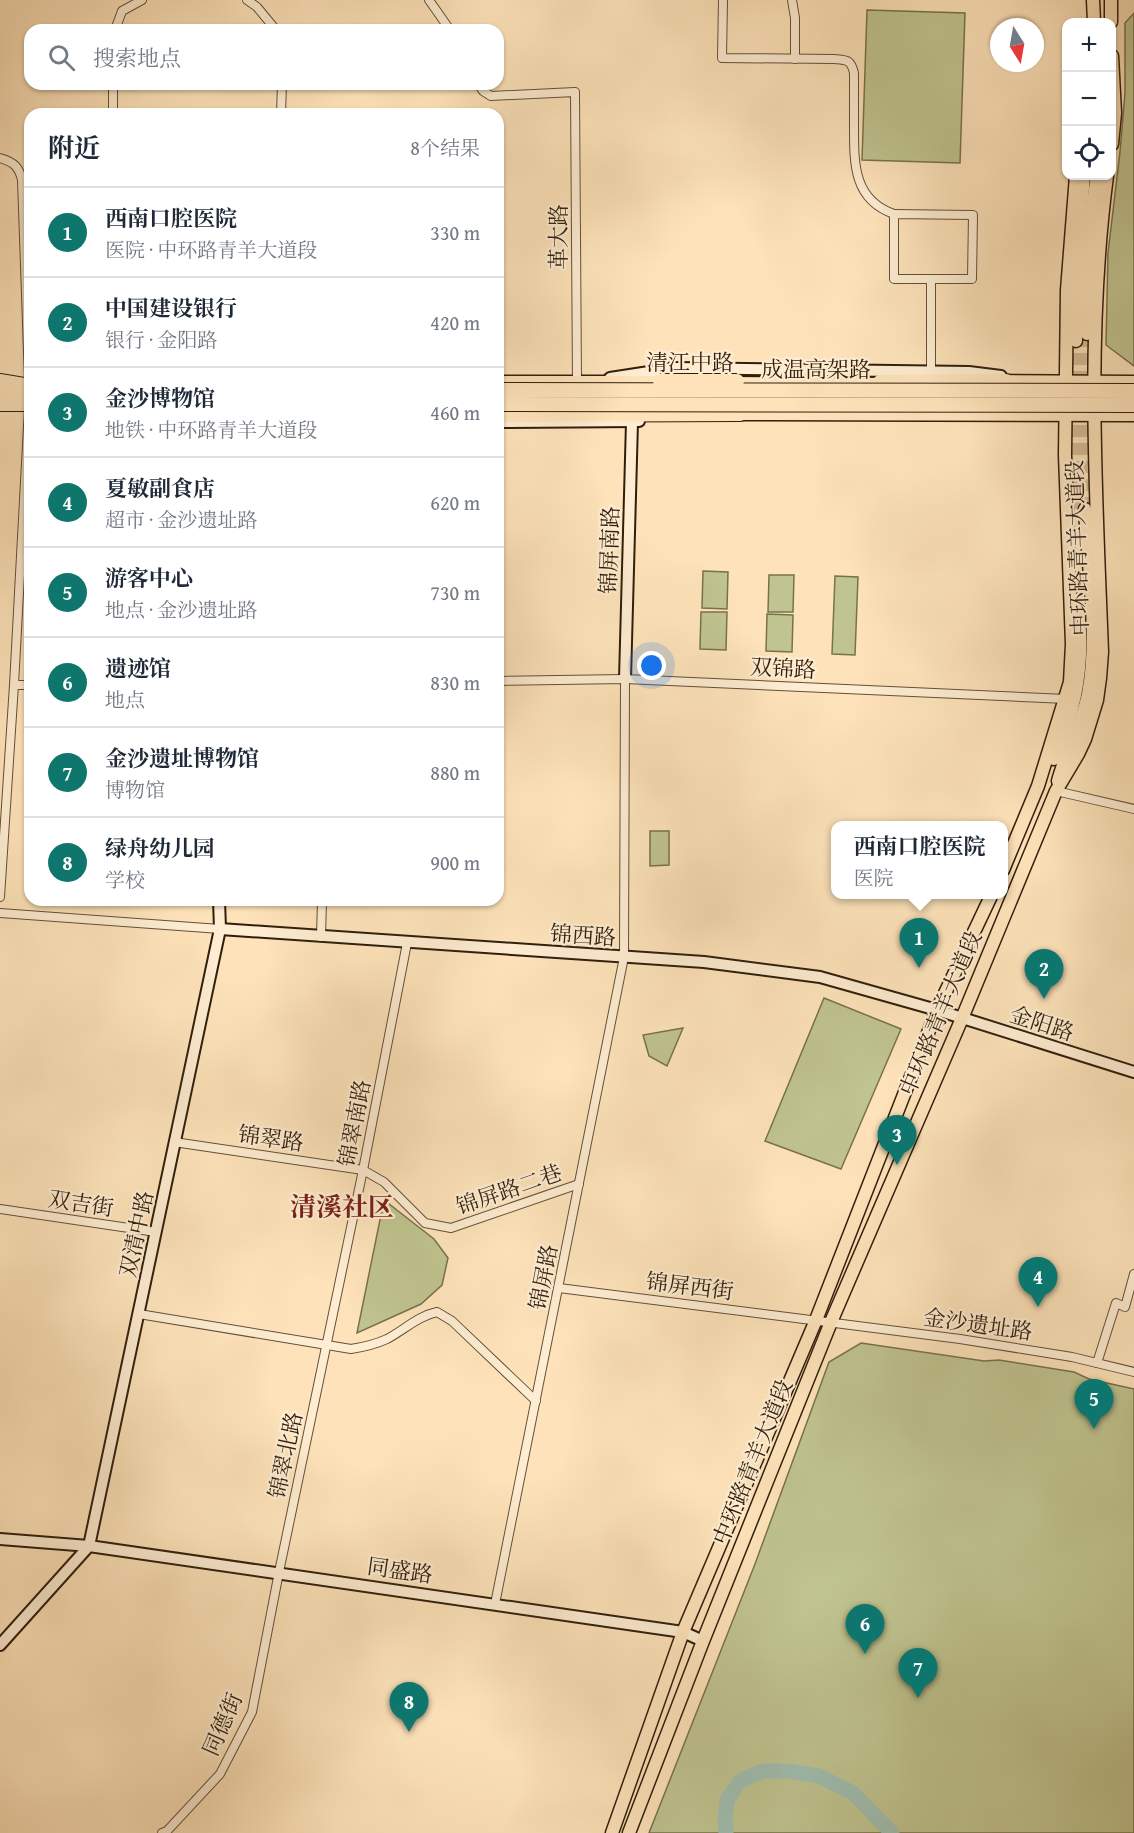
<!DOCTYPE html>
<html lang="zh">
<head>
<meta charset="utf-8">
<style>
	:root { --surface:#fff; --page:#f6f6f7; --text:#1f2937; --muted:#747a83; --line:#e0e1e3; --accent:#0f766e }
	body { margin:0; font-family:"Gentium Book Plus","Noto Serif SC",serif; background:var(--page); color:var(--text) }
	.controls { position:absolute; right:18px; top:18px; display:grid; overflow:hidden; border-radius:12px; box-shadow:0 2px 4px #0004 }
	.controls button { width:54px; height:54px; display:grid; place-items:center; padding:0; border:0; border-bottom:2px solid var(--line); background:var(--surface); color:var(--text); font:30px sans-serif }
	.compass { position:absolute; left:990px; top:18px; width:54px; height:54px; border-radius:50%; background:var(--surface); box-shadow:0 2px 4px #0004; rotate:169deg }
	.you { position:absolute; left:652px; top:666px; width:21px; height:21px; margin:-15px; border:4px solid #fff; border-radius:50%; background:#1a73e8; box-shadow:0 0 0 9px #1a73e833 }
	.badge { display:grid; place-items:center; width:39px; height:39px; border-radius:50%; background:var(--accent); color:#fff; font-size:20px; font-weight:700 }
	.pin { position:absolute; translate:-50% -50px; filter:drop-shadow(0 2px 3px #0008) }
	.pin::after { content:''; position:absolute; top:32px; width:21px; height:18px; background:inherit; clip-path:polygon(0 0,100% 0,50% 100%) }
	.popup { position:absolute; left:831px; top:821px; width:177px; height:78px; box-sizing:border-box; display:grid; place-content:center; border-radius:12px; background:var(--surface); filter:drop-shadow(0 2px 4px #0005); font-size:20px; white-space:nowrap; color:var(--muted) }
	.popup b { font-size:22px; color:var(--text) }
	.popup::after { content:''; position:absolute; left:50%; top:100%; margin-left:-12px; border:12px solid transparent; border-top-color:var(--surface) }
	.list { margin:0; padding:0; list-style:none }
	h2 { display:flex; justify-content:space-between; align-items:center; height:78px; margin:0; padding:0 24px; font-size:26px }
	h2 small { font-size:20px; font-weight:400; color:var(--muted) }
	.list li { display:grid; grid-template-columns:39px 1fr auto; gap:18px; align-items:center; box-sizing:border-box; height:90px; padding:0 24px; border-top:2px solid var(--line) }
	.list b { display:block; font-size:22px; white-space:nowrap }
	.list p { margin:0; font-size:20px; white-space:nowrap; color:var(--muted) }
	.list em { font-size:20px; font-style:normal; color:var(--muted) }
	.icon { flex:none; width:33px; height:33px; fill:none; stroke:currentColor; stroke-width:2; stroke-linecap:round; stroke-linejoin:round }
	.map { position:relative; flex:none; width:1134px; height:1833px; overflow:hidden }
	.search { position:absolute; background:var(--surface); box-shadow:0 2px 4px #0004; left:24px; top:24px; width:480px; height:66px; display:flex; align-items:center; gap:15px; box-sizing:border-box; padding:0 21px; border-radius:18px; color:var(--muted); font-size:22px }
	.panel { position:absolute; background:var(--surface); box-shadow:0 2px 4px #0004; left:24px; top:108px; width:480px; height:798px; border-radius:18px }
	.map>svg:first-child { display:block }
	.green { fill:#c0c490; stroke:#78714e; stroke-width:1.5 }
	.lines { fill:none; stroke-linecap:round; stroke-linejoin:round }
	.river { stroke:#a0beb0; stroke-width:15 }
	.primary-tunnel { stroke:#d5bc97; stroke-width:12; stroke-dasharray:12 6; stroke-linecap:butt }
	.street-casing { stroke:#644f38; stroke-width:10 }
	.secondary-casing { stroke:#301e0c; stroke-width:14 }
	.primary-casing { stroke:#301e0c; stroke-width:15 }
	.highway-casing { stroke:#301e0c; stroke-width:16 }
	.street { stroke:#feedd2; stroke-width:8 }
	.secondary { stroke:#feedd2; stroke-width:10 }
	.primary { stroke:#fee3ba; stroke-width:12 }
	.highway { stroke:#fee3ba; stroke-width:14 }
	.highway-bridge-casing { stroke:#301e0c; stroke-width:16; stroke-linecap:butt }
	.highway-bridge { stroke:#fee3ba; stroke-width:14 }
	.labels { text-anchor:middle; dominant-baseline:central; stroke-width:4.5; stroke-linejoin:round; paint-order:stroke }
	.street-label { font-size:22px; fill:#301e0c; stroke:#feedd2 }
	.quarter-label { font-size:26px; font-weight:bold; fill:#7a1f14; stroke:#feedd2 }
</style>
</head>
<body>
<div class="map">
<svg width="1134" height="1833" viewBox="0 0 1134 1833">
	<rect width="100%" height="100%" fill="#fee3ba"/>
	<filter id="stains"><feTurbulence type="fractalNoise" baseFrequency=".00333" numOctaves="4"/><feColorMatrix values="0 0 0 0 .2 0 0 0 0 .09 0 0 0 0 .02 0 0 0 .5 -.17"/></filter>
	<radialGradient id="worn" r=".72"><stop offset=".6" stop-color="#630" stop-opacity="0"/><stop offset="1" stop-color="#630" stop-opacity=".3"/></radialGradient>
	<g class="green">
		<path d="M 867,10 L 965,13 L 960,163 L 862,160 Z"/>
		<path d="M 1134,13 L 1134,366 L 1106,345 L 1108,253 L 1120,152 L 1125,93 L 1125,23 Z"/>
		<path d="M 703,571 L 728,572 L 727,609 L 702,608 Z"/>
		<path d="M 769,575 L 794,575 L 793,612 L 768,612 Z"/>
		<path d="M 835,576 L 858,577 L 855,655 L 832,654 Z"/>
		<path d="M 701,612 L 727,612 L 726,650 L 700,649 Z"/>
		<path d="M 767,614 L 793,615 L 792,652 L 766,651 Z"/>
		<path d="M 650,831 L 669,831 L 669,865 L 650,866 Z"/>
		<path d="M 824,998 L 901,1029 L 841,1169 L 765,1141 Z"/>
		<path d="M 683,1028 L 667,1066 L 649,1056 L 643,1035 Z"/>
		<path d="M 384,1200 L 434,1239 L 448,1258 L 442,1285 L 421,1304 L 357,1333 Z"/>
		<path d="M 861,1343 L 984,1361 L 999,1360 L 1074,1372 L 1089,1379 L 1134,1389 L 1134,1833 L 649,1833 L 755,1564 L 829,1362 Z"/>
	</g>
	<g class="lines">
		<path class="river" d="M 726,1833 L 725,1819 L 727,1800 L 740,1781 L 763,1771 L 788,1771 L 819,1776 L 853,1793 L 892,1833"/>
		<g class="primary-tunnel">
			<path d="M 1075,509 L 1076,341"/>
			<path d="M 1085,509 L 1087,342"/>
		</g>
		<defs>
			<g id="street">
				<path d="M 247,0 L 257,7 L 276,30"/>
				<path d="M 429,0 L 450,30"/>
				<path d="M 723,0 L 722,58 L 834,59 C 846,60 851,59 854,73 C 854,92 854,110 854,129 C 854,165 854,200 894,214"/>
				<path d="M 792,0 L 795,18 L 795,59"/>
				<path d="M 115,30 L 122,11 L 142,0"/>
				<path d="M 113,84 L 113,114"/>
				<path d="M 478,84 L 483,91 L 491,96 L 575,92 L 577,382"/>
				<path d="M 281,114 L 282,84"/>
				<path d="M 0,158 C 14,162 19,167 22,180 L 29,380"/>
				<path d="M 894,214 L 973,215 L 972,279 L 894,279 Z"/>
				<path d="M 931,279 L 931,372"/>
				<path d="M 498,681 L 625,679 L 1066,699"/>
				<path d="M 14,685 L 30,685"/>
				<path d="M 1056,791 L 1134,809"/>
				<path d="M 0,897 L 14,685 L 29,408"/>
				<path d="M 0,913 L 220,929"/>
				<path d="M 321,937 L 322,900"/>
				<path d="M 174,1142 L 363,1170 L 384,1182 L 425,1223 L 451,1228 L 579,1184"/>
				<path d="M 0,1209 L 156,1232"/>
				<path d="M 559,1288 L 960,1339 L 1072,1357 L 1134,1372"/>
				<path d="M 139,1314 L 351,1349 C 364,1347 376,1344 387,1339 C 404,1330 418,1316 437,1312 L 452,1321 L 536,1401"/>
				<path d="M 1097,1363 L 1116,1303 L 1125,1307 L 1134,1274"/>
				<path d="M 495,1604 L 624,957 L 625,679"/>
				<path d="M 162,1833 L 167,1831 L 220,1774 L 252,1712 L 279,1572 L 363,1170 L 407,943"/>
			</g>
			<g id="secondary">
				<path d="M 610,378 L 675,368 L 969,372 L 1001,376"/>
				<path d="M 498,422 L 639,421"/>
				<path d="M 625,679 L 632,422"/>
				<path d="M 220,929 L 704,962 L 820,977 L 937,1010 L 1134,1072"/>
				<path d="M 0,1539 L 89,1546 L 683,1632 L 703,1641"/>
				<path d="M 0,1645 L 89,1546 L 220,929 L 219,900"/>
			</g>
			<g id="primary">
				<path d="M 1093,0 L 1094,22"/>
				<path d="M 1111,22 L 1111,0"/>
				<path d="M 1112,56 L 1115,113 L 1112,144"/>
				<path d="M 1087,334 C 1087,281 1088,229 1097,176"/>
				<path d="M 1076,341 L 1077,257 L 1084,176"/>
				<path d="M 997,381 L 1134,382"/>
				<path d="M 498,382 L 668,382"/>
				<path d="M 727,383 L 884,384"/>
				<path d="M 730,414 L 1134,415"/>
				<path d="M 1054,759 C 1073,715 1082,678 1080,630"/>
				<path d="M 1058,781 C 1066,751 1082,725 1088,694 C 1099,638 1088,566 1085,509"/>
				<path d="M 1003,870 L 1038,786 L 1070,682 L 1072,644 L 1065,455 L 1067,290 L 1076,176"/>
				<path d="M 612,1833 L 683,1632 L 816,1320 L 937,1010 L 992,894"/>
				<path d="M 629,1833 L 703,1641 L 831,1322 L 963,1016 L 1056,791 L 1078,754 L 1085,739 L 1097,700 L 1100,678 L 1102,652 C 1096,493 1086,334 1107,176"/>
			</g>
			<g id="highway">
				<path d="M 0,381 L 30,386"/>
				<path d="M 880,382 L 1006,381"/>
				<path d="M 0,391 L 25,391"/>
				<path d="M 0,404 L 30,404"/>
				<path d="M 498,415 L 740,414"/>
			</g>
		</defs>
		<use href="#street" class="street-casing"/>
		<use href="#secondary" class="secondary-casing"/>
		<use href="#primary" class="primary-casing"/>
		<use href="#highway" class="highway-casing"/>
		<use href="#street" class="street"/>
		<use href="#secondary" class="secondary"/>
		<use href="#primary" class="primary"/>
		<use href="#highway" class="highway"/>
		<defs>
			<g id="highway-bridge">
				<path d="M 660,381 L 737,381"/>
				<path d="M 498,390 L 1134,391"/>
				<path d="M 498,404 L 1134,405"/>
			</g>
		</defs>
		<use href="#highway-bridge" class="highway-bridge-casing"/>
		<use href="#highway-bridge" class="highway-bridge"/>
	</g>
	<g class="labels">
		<g class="street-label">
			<text transform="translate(558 237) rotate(-90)">革大路</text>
			<text x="690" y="362">清江中路</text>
			<text x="816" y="369">成温高架路</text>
			<text transform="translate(1077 548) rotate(-92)">中环路青羊大道段</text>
			<text transform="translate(609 550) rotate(-88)">锦屏南路</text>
			<text transform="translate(783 668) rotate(3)">双锦路</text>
			<text transform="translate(583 935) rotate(4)">锦西路</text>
			<text transform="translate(940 1013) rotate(-67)">中环路青羊大道段</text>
			<text transform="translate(1042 1023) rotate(18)">金阳路</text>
			<text transform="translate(354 1123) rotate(-79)">锦翠南路</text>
			<text transform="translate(271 1138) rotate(8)">锦翠路</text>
			<text transform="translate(509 1189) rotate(-19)">锦屏路二巷</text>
			<text transform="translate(81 1203) rotate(9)">双吉街</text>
			<text transform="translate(136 1234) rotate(-78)">双清中路</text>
			<text transform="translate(543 1277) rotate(-79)">锦屏路</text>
			<text transform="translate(690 1286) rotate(7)">锦屏西街</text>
			<text transform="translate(978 1324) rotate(8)">金沙遗址路</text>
			<text transform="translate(285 1455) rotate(-78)">锦翠北路</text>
			<text transform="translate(752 1462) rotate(-68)">中环路青羊大道段</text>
			<text transform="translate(400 1570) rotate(8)">同盛路</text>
			<text transform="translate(222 1724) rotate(-66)">同德街</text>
		</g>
		<g class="quarter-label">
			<text x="342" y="1206">清溪社区</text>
		</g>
	</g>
	<rect width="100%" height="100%" filter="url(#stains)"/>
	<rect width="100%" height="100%" fill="url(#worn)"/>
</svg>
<div class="controls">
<button>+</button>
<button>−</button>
<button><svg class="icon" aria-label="locate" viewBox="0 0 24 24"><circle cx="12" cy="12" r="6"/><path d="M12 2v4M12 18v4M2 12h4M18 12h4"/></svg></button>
</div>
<svg class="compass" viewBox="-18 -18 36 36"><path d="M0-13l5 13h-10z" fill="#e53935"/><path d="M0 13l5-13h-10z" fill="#747a83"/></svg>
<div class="you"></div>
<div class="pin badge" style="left:919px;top:968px">1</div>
<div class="popup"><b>西南口腔医院</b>医院</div>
<div class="pin badge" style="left:1044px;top:999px">2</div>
<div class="pin badge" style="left:897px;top:1165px">3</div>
<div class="pin badge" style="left:1038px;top:1307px">4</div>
<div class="pin badge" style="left:1094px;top:1429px">5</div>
<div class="pin badge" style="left:865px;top:1654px">6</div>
<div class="pin badge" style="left:918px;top:1698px">7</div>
<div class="pin badge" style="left:409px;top:1732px">8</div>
<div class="search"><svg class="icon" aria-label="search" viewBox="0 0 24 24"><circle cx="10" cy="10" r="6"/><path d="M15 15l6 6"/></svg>搜索地点</div>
<section class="panel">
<h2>附近<small>8个结果</small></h2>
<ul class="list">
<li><span class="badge">1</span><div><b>西南口腔医院</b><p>医院 · 中环路青羊大道段</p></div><em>330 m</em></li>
<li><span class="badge">2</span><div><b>中国建设银行</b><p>银行 · 金阳路</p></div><em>420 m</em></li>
<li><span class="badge">3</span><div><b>金沙博物馆</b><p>地铁 · 中环路青羊大道段</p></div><em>460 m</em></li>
<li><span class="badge">4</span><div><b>夏敏副食店</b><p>超市 · 金沙遗址路</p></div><em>620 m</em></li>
<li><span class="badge">5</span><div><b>游客中心</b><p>地点 · 金沙遗址路</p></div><em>730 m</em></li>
<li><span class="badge">6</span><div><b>遗迹馆</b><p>地点</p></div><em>830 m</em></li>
<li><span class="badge">7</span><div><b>金沙遗址博物馆</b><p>博物馆</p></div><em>880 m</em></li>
<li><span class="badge">8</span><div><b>绿舟幼儿园</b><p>学校</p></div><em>900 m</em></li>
</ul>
</section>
</div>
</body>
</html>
